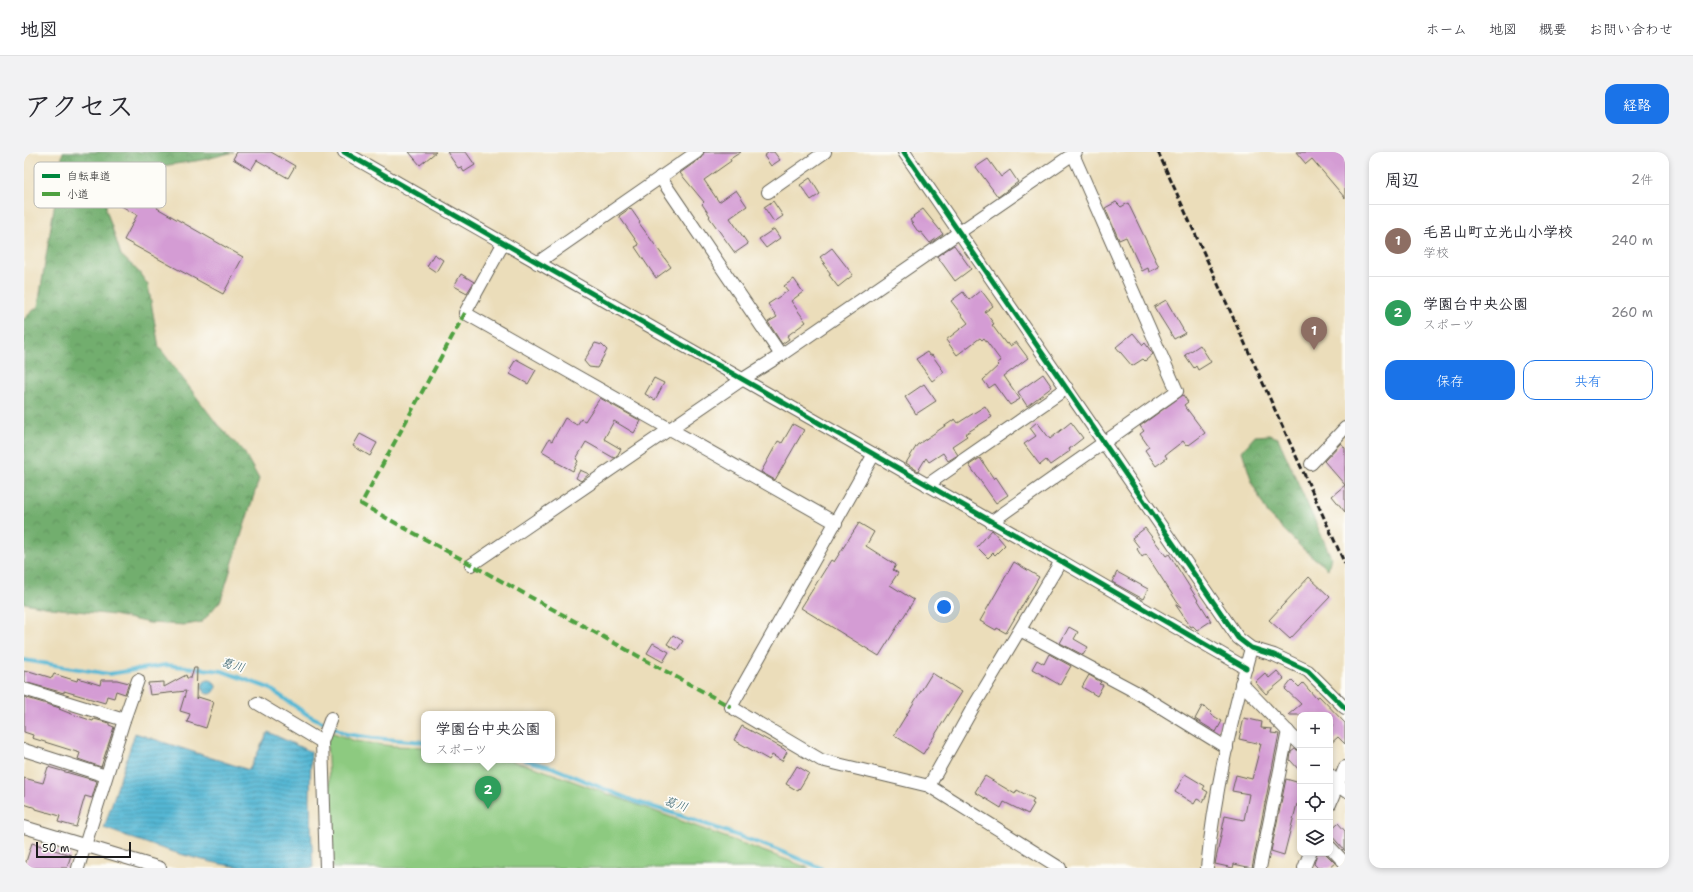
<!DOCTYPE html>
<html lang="ja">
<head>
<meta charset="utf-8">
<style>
	:root { --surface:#fff; --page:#f2f2f3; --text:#2b2b33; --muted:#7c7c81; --line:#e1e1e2; --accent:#1a73e8 }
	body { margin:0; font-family:"Shantell Sans","Klee One",sans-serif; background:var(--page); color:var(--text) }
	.controls { position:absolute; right:12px; bottom:12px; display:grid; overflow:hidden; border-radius:8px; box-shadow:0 2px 6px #0003 }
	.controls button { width:36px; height:36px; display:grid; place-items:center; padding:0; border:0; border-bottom:1px solid var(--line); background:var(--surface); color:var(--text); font:20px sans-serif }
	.scale { position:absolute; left:12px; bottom:10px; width:95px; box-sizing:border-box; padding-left:4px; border:2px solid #1c1c1c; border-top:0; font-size:11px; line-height:14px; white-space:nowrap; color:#1c1c1c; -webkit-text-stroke:3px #fdfcf7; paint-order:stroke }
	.you { position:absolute; left:920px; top:455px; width:14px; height:14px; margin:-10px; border:3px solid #fff; border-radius:50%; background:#1a73e8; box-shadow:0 0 0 6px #1a73e833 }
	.badge { display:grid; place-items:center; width:26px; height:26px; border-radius:50%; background:var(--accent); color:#fff; font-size:13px; font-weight:700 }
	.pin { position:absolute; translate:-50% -33px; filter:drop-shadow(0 1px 2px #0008) }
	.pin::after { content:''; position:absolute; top:21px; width:14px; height:12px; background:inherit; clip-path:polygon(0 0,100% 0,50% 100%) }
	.popup { position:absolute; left:397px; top:559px; width:134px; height:52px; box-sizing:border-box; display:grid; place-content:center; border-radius:8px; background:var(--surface); filter:drop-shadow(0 1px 3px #0005); font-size:13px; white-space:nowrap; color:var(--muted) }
	.popup b { font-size:15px; color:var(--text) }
	.popup::after { content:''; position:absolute; left:50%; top:100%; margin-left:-8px; border:8px solid transparent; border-top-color:var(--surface) }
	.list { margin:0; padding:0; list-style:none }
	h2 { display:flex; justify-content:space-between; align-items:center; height:52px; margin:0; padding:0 16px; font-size:17px }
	h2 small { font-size:13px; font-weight:400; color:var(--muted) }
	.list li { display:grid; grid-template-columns:26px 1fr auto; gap:12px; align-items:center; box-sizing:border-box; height:72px; padding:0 16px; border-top:1px solid var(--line) }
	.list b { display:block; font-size:15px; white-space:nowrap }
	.list p { margin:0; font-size:13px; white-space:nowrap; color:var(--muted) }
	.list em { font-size:13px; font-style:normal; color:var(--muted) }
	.actions { display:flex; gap:8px; padding:12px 16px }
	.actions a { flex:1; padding:9px 0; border:1px solid var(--accent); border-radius:12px; text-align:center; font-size:14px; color:var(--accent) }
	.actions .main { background:var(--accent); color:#fff }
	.icon { flex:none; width:22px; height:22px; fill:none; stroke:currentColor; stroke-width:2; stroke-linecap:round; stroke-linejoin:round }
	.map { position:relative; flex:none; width:1321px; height:716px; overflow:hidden; border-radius:12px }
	header { display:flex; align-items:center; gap:24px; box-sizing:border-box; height:56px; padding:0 20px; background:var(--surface); border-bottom:1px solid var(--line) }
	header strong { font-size:19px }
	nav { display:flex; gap:22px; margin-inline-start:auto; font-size:14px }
	.intro { display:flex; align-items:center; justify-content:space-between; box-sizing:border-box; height:96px; padding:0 24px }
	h1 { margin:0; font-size:28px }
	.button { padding:10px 18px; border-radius:12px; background:var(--accent); color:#fff; font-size:14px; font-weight:700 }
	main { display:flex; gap:24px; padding:0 24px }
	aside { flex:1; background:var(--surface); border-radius:12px; box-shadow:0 2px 6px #0003 }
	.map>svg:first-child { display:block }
	.forest { fill:url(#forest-crowns); stroke:#476545 }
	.pitch { fill:#8dca80; stroke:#54734e }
	.water { fill:url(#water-rules); stroke:#386a78 }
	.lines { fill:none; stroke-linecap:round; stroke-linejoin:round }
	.stream { stroke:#55b7d4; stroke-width:4 }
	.building { fill:#d49cd4 }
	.minor-casing { stroke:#646053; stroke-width:14 }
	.minor { stroke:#fff; stroke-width:12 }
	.rail { stroke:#1c1c1c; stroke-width:3; stroke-dasharray:6 3; stroke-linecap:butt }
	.quiet { stroke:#4fa141; stroke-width:4; stroke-dasharray:8 4; stroke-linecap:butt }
	.cycleway-casing { stroke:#fdfcf7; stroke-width:8 }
	.cycleway { stroke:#00873e; stroke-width:5 }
	.labels { text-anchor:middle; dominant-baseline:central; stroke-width:3.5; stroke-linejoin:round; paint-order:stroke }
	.water-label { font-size:12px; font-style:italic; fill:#36626f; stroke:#fdfcf7 }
	.key { fill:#fdfcf7; stroke:#bab9b5; stroke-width:1 }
	.key-label { font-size:11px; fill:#1c1c1c }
</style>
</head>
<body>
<header>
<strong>地図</strong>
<nav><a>ホーム</a><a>地図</a><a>概要</a><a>お問い合わせ</a></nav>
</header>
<div class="intro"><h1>アクセス</h1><a class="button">経路</a></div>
<main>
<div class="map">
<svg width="1321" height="716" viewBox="0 0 1321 716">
	<defs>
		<pattern id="forest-crowns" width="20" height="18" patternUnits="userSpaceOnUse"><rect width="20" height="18" fill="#72ae6e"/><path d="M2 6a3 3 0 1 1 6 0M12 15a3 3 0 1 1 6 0" fill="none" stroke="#5d8d5a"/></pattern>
		<pattern id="water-rules" width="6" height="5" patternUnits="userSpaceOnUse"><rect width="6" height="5" fill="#55b7d4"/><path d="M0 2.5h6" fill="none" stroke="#4694ab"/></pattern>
	</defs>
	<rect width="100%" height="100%" fill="#fdfcf7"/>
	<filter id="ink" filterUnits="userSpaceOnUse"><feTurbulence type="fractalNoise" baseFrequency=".025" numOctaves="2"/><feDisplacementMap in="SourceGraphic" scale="8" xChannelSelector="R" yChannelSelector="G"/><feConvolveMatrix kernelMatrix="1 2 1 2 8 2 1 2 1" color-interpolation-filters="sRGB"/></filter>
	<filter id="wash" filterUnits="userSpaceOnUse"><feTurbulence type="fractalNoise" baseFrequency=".012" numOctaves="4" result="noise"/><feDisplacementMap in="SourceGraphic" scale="16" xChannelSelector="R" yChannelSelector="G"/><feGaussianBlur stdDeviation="0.9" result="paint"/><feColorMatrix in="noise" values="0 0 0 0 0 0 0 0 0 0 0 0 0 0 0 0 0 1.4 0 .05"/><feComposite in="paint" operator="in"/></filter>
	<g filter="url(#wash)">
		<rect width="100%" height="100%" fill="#ebddba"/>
		<g class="forest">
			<path d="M 39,0 L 210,0 L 178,8 L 118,17 L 104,11 L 84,25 L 82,57 L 97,103 L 114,119 L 124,133 L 135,195 L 193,272 L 220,300 L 235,327 L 197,448 L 178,470 L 162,473 L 125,471 L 90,463 L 27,456 L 0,451 L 0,167 L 14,154 Z"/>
			<path d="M 1246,283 L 1254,286 L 1307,405 L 1304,417 L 1279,397 L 1244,362 L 1229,333 L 1218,299 L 1231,284 Z"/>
		</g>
		<path class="pitch" d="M 304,579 L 331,589 L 368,594 L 400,595 L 400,608 L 484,608 L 513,616 L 785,716 L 309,716 L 303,587 Z"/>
		<g class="water">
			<circle cx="185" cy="535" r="7"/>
			<path d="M 244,580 L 287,600 L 286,648 L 289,716 C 267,716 244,716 222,716 C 173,710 126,693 80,676 L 111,581 L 225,618 Z"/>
		</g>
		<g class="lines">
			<g class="stream">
				<path d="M 0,508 L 85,522 L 142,513 L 198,519 L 245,536 L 284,563 L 323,582 L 349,586 L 400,590"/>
				<path d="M 501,608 L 527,615 L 610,649 L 655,663 L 749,696 L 797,716"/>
			</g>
		</g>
		<g id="blocks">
			<g class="building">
				<path d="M 213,0 L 247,0 L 271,14 L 264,26 L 233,8 L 227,18 L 209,7 Z"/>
				<path d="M 385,0 L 412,0 L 396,13 Z"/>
				<path d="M 423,0 L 442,0 L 451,13 L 440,20 L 437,15 L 434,16 Z"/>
				<path d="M 680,0 L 717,0 L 706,7 L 707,9 L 680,28 L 695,50 L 712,38 L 723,54 L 706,66 L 724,92 L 711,101 L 685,65 L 686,64 L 678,52 L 680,50 L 656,21 L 677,6 Z"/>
				<path d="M 745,0 L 750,0 L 756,8 L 747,14 L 740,4 Z"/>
				<path d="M 1272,0 L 1321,0 L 1321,46 L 1288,7 L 1282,12 Z"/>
				<path d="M 964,7 L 977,25 L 986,18 L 994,30 L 974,45 L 952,15 Z"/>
				<path d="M 104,20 L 141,42 L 133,56 L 219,105 L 199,142 L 100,88 L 113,63 L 94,52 L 104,35 L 98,32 Z"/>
				<path d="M 786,26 L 796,42 L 787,48 L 776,33 Z"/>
				<path d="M 749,49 L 759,64 L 750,70 L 740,55 Z"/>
				<path d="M 1092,50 L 1097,55 L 1104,51 L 1135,115 L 1125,120 L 1124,116 L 1118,119 L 1102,85 L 1095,88 L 1081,56 Z"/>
				<path d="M 605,57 L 606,58 L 607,57 L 616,70 L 615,71 L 647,115 L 632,126 L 611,95 L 615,93 L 595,64 Z"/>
				<path d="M 899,57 L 919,82 L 906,91 L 897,80 L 895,81 L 886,68 L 890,65 L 889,64 Z"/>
				<path d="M 750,77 L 756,86 L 742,96 L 735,87 Z"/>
				<path d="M 930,93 L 947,117 L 931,129 L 913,104 Z"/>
				<path d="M 808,96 L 829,123 L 814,135 L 805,123 L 807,122 L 799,112 L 801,111 L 796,105 Z"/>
				<path d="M 410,102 L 419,108 L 412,120 L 403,114 Z"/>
				<path d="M 437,122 L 450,130 L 443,141 L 430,134 Z"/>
				<path d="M 770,127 L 779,140 L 767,149 L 782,170 L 763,184 L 765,187 L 758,192 L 744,170 L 753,165 L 744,152 L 764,139 L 760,134 Z"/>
				<path d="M 957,138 L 969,154 L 961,160 L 970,172 L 968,173 L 982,192 L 984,191 L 986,194 L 992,190 L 1004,206 L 980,224 L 996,247 L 986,253 L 971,232 L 965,236 L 959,228 L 975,213 L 973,211 L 977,209 L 960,186 L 958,188 L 956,186 L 933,203 L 922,188 L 944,171 L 927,149 L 939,140 L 945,148 Z"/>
				<path d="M 1142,148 L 1161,181 L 1150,187 L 1130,155 Z"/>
				<path d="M 1109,181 L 1119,193 L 1121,191 L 1129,202 L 1121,209 L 1119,207 L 1108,214 L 1092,195 Z"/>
				<path d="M 571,191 L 578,193 L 583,198 L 573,216 L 565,215 L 560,209 Z"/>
				<path d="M 1176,193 L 1187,210 L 1174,218 L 1172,214 L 1170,216 L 1161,203 Z"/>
				<path d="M 903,200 L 906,204 L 908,203 L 920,220 L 908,229 L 892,207 Z"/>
				<path d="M 492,207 L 512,218 L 504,232 L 486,222 L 488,218 L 486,217 Z"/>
				<path d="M 1019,222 L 1028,235 L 1003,254 L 994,240 Z"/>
				<path d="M 630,226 L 640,231 L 631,248 L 621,242 Z"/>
				<path d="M 900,232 L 912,249 L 892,262 L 881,245 Z"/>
				<path d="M 1159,243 L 1164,250 L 1160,253 L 1181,281 L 1165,293 L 1164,292 L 1162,293 L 1159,289 L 1141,303 L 1143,306 L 1132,314 L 1121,298 L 1125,295 L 1116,282 L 1120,279 L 1116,274 Z"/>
				<path d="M 576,246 L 617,269 L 610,281 L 590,269 L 580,287 L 597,297 L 593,304 L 590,306 L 562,290 L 552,307 L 554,309 L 549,319 L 532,310 L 533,308 L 518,299 L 525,287 L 528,289 L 541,266 L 553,273 L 557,267 L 561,269 Z"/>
				<path d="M 961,254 L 968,265 L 941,282 L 943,284 L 928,294 L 934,303 L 924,309 L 919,301 L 905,310 L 902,306 L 894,319 L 882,311 L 893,293 L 931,267 L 934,271 Z"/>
				<path d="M 1013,270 L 1026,287 L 1047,270 L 1059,286 L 1045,297 L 1046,299 L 1026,313 L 1022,308 L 1016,313 L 1000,292 L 1012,284 L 1006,276 Z"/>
				<path d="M 769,272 L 780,278 L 751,328 L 737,320 L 754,289 L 758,291 Z"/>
				<path d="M 336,282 L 353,291 L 346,304 L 329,294 Z"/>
				<path d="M 1317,291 L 1321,296 L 1321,360 L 1308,344 L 1321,333 L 1300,309 Z"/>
				<path d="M 956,306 L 970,327 L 972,325 L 984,343 L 972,351 L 945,313 Z"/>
				<path d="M 556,318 L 565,322 L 557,329 L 552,326 Z"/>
				<path d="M 835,371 L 850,380 L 842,394 L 872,413 L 869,418 L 874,421 L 866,433 L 890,448 L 855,504 L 777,456 L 807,408 L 810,410 Z"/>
				<path d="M 1121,376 L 1142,404 L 1145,402 L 1187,469 L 1173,478 L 1169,474 L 1167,475 L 1151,452 L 1157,456 L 1122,402 L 1118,405 L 1113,397 L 1115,395 L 1108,386 Z"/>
				<path d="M 968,378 L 981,393 L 971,403 L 969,401 L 964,406 L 953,395 Z"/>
				<path d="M 990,410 L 1015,425 L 982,481 L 973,476 L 972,478 L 956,469 Z"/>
				<path d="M 1093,420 L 1124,437 L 1119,447 L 1088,430 Z"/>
				<path d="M 1285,425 L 1306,445 L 1266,487 L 1245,468 Z"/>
				<path d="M 1045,475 L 1054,480 L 1050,487 L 1064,495 L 1059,503 L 1036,491 Z"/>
				<path d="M 649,483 L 659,489 L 653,498 L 643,492 Z"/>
				<path d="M 629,491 L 645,500 L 639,510 L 623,501 Z"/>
				<path d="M 1025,502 L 1047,514 L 1036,533 L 1008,517 L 1013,508 L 1020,512 Z"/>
				<path d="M 170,516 L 173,516 L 172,547 L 174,545 L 190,550 L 182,576 L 163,570 L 166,562 L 156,559 L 162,539 L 126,543 L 124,531 L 140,530 L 140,535 L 162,523 L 163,526 L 167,526 Z"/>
				<path d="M 0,519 L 4,520 L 5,519 L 28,526 L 30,522 L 53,529 L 54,526 L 76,533 L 77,528 L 93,528 L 105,531 L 101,542 L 92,539 L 90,546 L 83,544 L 81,551 L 40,539 L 40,541 L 0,530 Z"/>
				<path d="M 1253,519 L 1260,527 L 1242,542 L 1231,530 L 1241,521 L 1245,526 Z"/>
				<path d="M 908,521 L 938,540 L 899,602 L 870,583 Z"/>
				<path d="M 1065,523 L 1077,530 L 1075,532 L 1079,533 L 1073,544 L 1058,535 Z"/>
				<path d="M 1268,528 L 1275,535 L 1279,531 L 1292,546 L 1295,544 L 1321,571 L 1321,592 L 1314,585 L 1306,592 L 1306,576 L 1309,574 L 1306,570 L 1306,563 L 1264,563 L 1277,552 L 1261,537 Z"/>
				<path d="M 0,545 L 36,556 L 35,557 L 45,561 L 69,569 L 70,567 L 85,571 L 85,573 L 90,575 L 77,615 L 54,607 L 56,601 L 8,586 L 9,583 L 0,580 Z"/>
				<path d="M 1178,554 L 1188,560 L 1186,562 L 1198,569 L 1192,580 L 1171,567 Z"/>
				<path d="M 1220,566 L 1238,570 L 1237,576 L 1248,577 L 1247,581 L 1255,582 L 1228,716 L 1210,712 L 1209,716 L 1191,712 L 1201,664 L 1220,668 L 1225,642 L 1208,639 L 1212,623 L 1228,627 L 1237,592 L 1215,587 Z"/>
				<path d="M 718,574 L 760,597 L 763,600 L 758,609 L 748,603 L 745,608 L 710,588 Z"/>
				<path d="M 1271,597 L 1276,599 L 1276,619 L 1266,608 L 1267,600 Z"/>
				<path d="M 773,614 L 785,621 L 774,639 L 762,632 Z"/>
				<path d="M 24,615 L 73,629 L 68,646 L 61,644 L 52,675 L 34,670 L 36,664 L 12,657 L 12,656 L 0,652 L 0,626 L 19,631 Z"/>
				<path d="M 1161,622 L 1181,634 L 1179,637 L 1184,640 L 1179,650 L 1173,647 L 1170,652 L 1151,640 Z"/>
				<path d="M 961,624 L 991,642 L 993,638 L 1010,647 L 1008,651 L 1010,652 L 1004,662 L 980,650 L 977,656 L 951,640 Z"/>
				<path d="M 1262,627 L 1276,631 L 1276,653 L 1273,652 L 1260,703 L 1247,699 Z"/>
				<path d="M 1314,671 L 1321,679 L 1321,699 L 1306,682 L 1306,678 Z"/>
				<path d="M 8,691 L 47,703 L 43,716 L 0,716 Z"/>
				<path d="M 1293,701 L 1301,701 L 1311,711 L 1305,716 L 1294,716 L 1290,712 Z"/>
			</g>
		</g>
	</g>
	<g filter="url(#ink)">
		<use href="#blocks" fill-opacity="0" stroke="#646053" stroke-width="1"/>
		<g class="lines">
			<defs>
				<g id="minor">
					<path d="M 320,0 L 1037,409 L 1222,516"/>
					<path d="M 880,0 L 1214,486 L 1227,496 L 1250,503 L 1284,519 L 1321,556"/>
					<path d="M 636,25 L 757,203"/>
					<path d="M 744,40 L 801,0"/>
					<path d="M 479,92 L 441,161 L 812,371"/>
					<path d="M 513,111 L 673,0"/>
					<path d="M 850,302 L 707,555 L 797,608 L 905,634 L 1036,716"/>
					<path d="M 1287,312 L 1321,276"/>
					<path d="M 903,333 L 1043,236"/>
					<path d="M 967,370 L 1153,239 L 1048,0"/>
					<path d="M 447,413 L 719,227 L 757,203 L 1052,0"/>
					<path d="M 996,478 L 1112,540 L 1203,596"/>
					<path d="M 1217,531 L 1276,592"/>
					<path d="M 0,537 L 100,568"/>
					<path d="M 233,551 L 298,590"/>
					<path d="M 0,598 L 82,624"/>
					<path d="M 1306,623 L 1321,639"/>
					<path d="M 905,634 L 947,559 L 1037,409"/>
					<path d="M 1306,652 L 1321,615"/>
					<path d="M 0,675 L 136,716"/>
					<path d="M 1306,695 L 1321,711"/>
					<path d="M 54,716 L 100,568 L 114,528"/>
					<path d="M 302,716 L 298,590 L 307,566"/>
					<path d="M 1183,716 C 1190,642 1207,568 1227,496"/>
					<path d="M 1236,716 L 1264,579"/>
					<path d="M 1280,716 L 1286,701"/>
				</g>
			</defs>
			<use href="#minor" class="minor-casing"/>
			<use href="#minor" class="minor"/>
			<path class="rail" d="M 1134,0 L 1321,412"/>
			<path class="quiet" d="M 441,161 L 337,352 L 707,555"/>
			<defs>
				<g id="cycleway">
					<path d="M 320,0 L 1037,409 L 1222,516"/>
					<path d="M 880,0 L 1214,486 L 1227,496 L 1250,503 L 1284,519 L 1321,556"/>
				</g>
			</defs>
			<use href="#cycleway" class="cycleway-casing"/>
			<use href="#cycleway" class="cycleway"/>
		</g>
	</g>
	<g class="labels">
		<g class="water-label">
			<text transform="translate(209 513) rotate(16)">葛川</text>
			<text transform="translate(652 652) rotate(19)">葛川</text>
		</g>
	</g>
	<rect x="10" y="10" width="132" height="46" rx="6" class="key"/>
	<rect x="18" y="22" width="18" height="4" fill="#00873e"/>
	<rect x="18" y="40" width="18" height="4" fill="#4fa141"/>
	<g class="key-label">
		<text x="43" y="28">自転車道</text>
		<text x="43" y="46">小道</text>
	</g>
</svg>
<div class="controls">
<button>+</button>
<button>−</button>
<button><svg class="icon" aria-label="locate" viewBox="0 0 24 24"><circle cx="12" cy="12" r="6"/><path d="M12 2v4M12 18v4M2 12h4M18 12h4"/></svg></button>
<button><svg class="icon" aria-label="layers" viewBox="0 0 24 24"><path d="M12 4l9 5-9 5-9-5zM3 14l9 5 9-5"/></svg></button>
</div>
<div class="scale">50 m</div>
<div class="you"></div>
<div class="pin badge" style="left:1290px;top:198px;background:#8d6e63">1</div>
<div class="pin badge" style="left:464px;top:657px;background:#2e9e5b">2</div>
<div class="popup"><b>学園台中央公園</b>スポーツ</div>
</div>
<aside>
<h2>周辺<small>2件</small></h2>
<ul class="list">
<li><span class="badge" style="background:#8d6e63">1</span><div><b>毛呂山町立光山小学校</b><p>学校</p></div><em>240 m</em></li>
<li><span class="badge" style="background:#2e9e5b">2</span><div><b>学園台中央公園</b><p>スポーツ</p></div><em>260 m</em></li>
</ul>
<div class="actions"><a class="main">保存</a><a>共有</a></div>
</aside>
</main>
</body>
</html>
